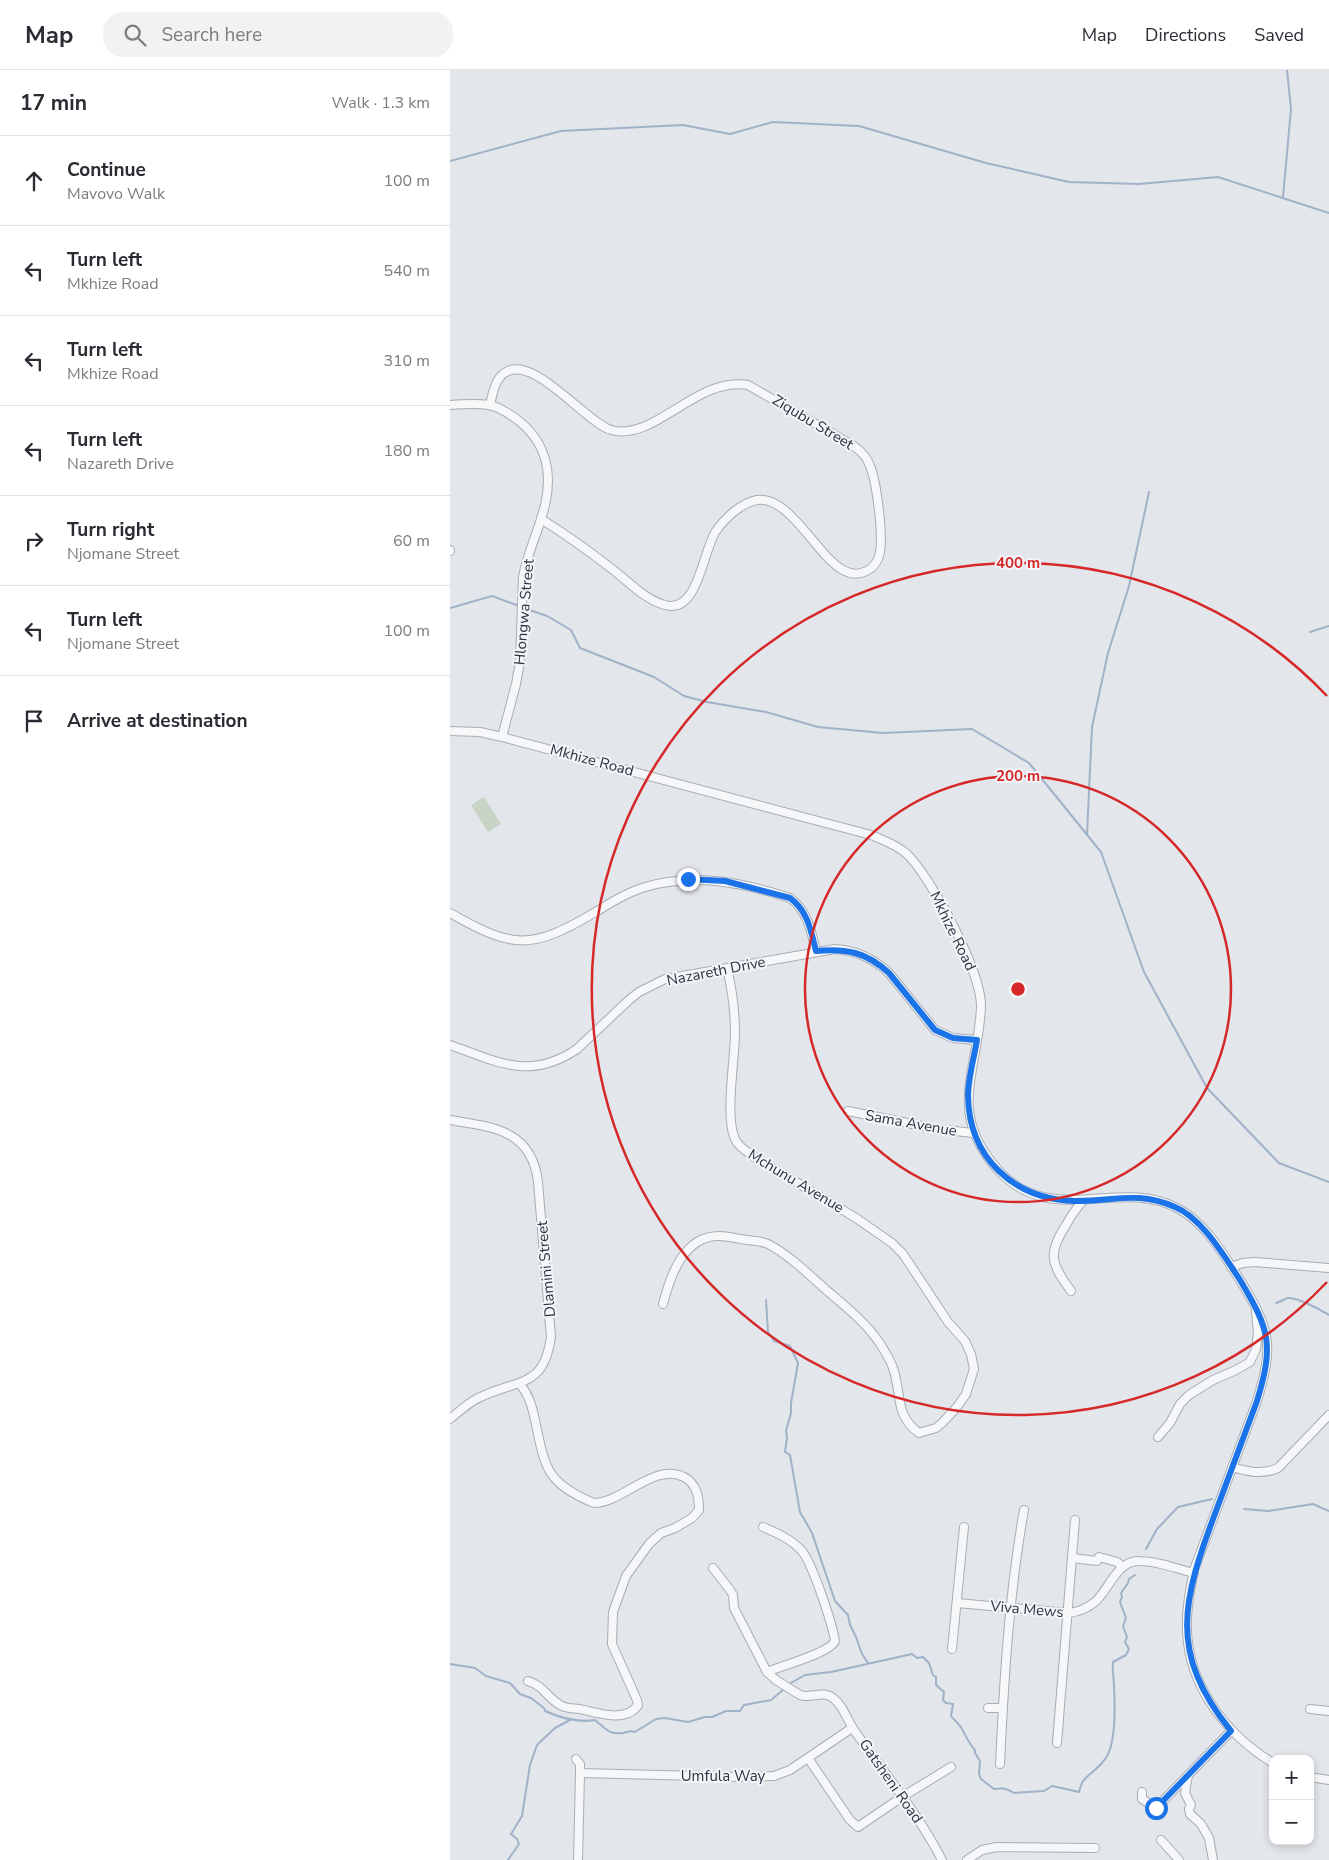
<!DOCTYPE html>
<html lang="en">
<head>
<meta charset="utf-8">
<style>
	:root { --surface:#fff; --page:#f2f2f3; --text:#2b2b33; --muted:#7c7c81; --line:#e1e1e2 }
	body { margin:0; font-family:"Nunito Sans",sans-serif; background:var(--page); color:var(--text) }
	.controls { position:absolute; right:15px; bottom:15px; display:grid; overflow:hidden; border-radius:10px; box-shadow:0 2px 8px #0003 }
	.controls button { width:45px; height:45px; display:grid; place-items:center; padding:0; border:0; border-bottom:1px solid var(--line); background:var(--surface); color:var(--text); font:25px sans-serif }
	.stop { position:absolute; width:15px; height:15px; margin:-11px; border:4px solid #1a73e8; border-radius:50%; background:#fff }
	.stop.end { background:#1a73e8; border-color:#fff; box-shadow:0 1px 5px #0008 }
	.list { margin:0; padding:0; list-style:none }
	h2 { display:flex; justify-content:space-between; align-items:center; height:65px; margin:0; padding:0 20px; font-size:21px }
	h2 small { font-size:16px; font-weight:400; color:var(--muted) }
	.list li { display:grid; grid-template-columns:32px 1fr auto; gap:15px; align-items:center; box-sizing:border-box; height:90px; padding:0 20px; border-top:1px solid var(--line) }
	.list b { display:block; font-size:19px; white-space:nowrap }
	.list p { margin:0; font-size:16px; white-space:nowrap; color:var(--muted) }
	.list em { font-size:16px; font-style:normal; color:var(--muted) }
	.icon { flex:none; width:28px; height:28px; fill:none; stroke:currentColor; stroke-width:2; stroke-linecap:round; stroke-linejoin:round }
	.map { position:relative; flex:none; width:879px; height:1790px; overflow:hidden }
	header { display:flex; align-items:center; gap:30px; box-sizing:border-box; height:70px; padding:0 25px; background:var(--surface); border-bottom:1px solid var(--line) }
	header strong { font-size:24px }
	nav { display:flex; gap:28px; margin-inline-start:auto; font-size:18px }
	.search { width:350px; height:45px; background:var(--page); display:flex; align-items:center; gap:12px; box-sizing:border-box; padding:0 18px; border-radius:20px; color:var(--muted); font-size:19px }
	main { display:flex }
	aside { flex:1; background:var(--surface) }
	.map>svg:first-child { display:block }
	.pitch { fill:#c8d4c5 }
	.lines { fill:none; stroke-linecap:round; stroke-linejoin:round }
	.stream { stroke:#a0b2c8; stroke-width:2 }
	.minor-casing { stroke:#a8adb5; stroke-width:10 }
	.minor { stroke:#f6f7f9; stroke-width:8 }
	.route { stroke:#1a73e8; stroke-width:6 }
	.ring { fill:none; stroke:#d62828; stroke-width:2.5 }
	.labels { text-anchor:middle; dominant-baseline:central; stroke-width:4; stroke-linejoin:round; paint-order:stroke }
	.street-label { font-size:15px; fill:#2c3342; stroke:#f3f5f8 }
	.centre { fill:#d62828; stroke:#f3f5f8; stroke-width:2.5 }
	.ring-label { font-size:15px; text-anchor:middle; font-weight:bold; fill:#d62828; stroke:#f3f5f8; stroke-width:4; stroke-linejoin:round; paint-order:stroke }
</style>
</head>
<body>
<header>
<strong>Map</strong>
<div class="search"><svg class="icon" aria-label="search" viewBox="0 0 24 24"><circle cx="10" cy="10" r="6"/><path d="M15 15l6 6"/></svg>Search here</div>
<nav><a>Map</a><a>Directions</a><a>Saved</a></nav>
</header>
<main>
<aside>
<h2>17 min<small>Walk · 1.3 km</small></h2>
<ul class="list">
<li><svg class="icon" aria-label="ahead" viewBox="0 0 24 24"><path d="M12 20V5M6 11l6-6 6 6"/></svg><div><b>Continue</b><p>Mavovo Walk</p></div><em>100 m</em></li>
<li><svg class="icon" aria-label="left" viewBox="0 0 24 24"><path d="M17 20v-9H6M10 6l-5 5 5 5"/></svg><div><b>Turn left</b><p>Mkhize Road</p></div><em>540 m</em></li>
<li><svg class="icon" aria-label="left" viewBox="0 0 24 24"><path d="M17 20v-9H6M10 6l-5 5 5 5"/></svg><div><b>Turn left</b><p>Mkhize Road</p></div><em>310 m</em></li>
<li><svg class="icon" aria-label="left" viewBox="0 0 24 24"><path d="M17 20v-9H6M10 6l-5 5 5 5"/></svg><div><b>Turn left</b><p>Nazareth Drive</p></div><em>180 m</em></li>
<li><svg class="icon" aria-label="right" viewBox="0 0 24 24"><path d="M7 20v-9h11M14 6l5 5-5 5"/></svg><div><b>Turn right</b><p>Njomane Street</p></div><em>60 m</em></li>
<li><svg class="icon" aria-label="left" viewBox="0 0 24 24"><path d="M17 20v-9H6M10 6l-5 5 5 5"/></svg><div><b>Turn left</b><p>Njomane Street</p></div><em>100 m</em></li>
<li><svg class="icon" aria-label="arrive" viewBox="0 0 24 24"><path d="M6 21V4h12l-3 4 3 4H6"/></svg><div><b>Arrive at destination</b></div></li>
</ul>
</aside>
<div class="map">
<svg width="879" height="1790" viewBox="0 0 879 1790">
	<rect width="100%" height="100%" fill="#e3e6eb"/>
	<path class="pitch" d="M 34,727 L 51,754 L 38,762 L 21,735 Z"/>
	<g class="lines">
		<g class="stream">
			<path d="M 0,91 L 111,61 L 233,55 L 280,64 L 323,52 L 409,56 L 536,93 L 619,112 L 689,114 L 768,107 L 879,143"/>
			<path d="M 833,127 L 841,39 L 837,0"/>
			<path d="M 0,538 L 42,526 L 69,536"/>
			<path d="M 74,538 L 97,546 L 121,560 L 130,578 L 204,607 L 234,626 L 257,632 L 316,642 L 368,657 L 433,663 L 522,659 L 579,693 L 651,782 L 694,902 L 757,1018 L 829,1093 L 879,1112"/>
			<path d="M 860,562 L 879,556"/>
			<path d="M 637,765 L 642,657 L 658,583 L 679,516 L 699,422"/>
			<path d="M 316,1230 L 318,1262 L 324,1271 L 340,1276 L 348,1293 L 341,1333 L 341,1343 L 336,1361 L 337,1368 L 335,1382 L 340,1385 L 350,1442 L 362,1463 L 385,1531 L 398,1545 L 400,1555 L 406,1567 L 412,1584 L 418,1593"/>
			<path d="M 826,1233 C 830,1232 834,1229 838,1228 C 847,1227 871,1240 879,1245"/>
			<path d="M 794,1439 L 818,1441 L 863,1434 L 879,1441"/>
			<path d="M 696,1479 L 707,1459 L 728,1437 L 762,1429"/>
			<path d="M 0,1594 L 25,1598 L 36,1606 L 60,1613 L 70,1624 L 81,1628 L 94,1638 L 95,1641 C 111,1648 127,1653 145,1650 C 155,1658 159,1665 173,1663 C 178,1662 180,1660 185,1662 L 206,1649 L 215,1648 L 238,1652 L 255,1647 L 262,1647 L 276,1641 L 290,1641 L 294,1635 L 321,1630 L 334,1619"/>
			<path d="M 339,1614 L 355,1605 L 381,1602 L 462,1584 L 467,1588 L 473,1587 L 479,1593 L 483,1605 L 486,1607 L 486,1615 L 494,1622 L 493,1630 L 496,1633 L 503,1634 L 501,1646 C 504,1650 510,1655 512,1659 C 516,1666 519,1674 525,1680 L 525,1683 L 530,1691 L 529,1704 L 531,1709 L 544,1719 C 553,1718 556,1718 564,1723 L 594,1721 L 602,1716 L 629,1722 C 630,1719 631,1714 633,1711 C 642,1701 654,1695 659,1682 C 666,1664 665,1635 664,1616 C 664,1607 662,1601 663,1592 L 676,1585 L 679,1579 L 675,1572 L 677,1567 L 673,1556 L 676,1548 L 670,1532 L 672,1527 L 671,1523 L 678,1513 L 679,1509 L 685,1505"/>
			<path d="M 58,1790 L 69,1774 L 67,1769 L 61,1764 L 72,1746 L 80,1695 L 87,1675 L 105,1658 L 120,1650"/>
		</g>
		<defs>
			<g id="minor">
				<path d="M 0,335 C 13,334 26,333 38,335 C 46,336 53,340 59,344 C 91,364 103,394 96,430 C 91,457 78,479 73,507 L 70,592 L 66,614 L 52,667"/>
				<path d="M 40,335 C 42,326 44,314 50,307 C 77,275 134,352 161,360 C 205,372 246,306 298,315 L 404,376 C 411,381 417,387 420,396 C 427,413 433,464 430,482 C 427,500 409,509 393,500 C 367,486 339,425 307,430 C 291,433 275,448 266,461 C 253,480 248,545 215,535 C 195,530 178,511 162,499 C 139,481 115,464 91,449"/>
				<path d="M 0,480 L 0,481"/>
				<path d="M 0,661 L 30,662 L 52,667 L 421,765 C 433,770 447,775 457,784 C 482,809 532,902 531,937 C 528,1003 496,1043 549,1101 C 602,1158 669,1107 727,1138 C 755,1152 774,1185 790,1210 C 821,1260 824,1275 807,1331 L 744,1500 C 740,1520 736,1540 737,1561 C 739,1617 777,1665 823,1693"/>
				<path d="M 0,843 C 63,879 81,880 144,843 C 160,833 176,823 195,817 C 244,803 292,812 340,828 C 358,841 361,861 366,881"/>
				<path d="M 0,975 C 48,992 80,1011 127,979 L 179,930 L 189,922 L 215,909 L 385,879 C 406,880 424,889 439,903 L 485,960 L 503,968 L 527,970"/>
				<path d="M 398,1041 L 487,1059 L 523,1063"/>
				<path d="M 0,1050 C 43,1057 82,1060 88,1112 L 101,1267 C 94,1316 72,1309 35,1325 C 21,1330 11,1340 0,1349"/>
				<path d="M 781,1197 L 793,1193 L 805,1192 L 879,1198"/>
				<path d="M 621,1221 C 601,1194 597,1184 616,1155 C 621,1146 626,1138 634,1130"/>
				<path d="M 213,1234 C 220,1207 233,1166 269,1166 C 277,1166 284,1168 291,1169 C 300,1171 310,1170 318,1174 C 339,1185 357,1203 374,1218 C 395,1236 416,1252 431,1275 C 435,1282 441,1291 443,1298 C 452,1323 444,1345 469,1363 L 486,1358 L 492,1353 L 507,1337 L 516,1324 L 524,1299 L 521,1284 L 515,1271 L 498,1252 L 453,1184 L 442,1173 L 406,1148 L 306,1088 C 299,1083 290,1078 286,1071 C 274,1050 285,989 285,963 C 285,941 282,919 277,898"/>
				<path d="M 70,1314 C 79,1325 82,1336 85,1350 C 95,1398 96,1413 144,1433 C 172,1433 205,1392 234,1407 C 247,1414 249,1427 249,1440 L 242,1448 L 225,1458 L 211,1463 L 199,1474 L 176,1506 L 163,1542 L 162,1574 L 187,1630 L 188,1635 C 177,1652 150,1644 134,1640 C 127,1638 118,1639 112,1636 C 96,1628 96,1617 78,1611"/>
				<path d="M 708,1367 L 720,1353 L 730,1334 L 739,1325 L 763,1310 L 786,1300 L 800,1292 L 806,1279 L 808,1262 L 806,1242"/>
				<path d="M 782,1397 C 799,1402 812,1405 828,1398 L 879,1345"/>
				<path d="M 313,1457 C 327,1463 341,1469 352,1481 C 363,1495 382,1553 385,1571 C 380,1583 331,1596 317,1602"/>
				<path d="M 622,1488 L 647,1491 L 649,1487 L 667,1492 L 673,1497"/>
				<path d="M 263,1498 L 280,1520 L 283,1525 L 284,1538 L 317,1602 L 326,1610 L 350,1625 C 361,1629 372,1620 383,1628 C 393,1635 397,1650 404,1660 C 434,1703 468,1743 492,1790"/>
				<path d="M 507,1533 L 618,1543 C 628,1542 638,1538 646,1531 C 660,1518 667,1490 690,1491 C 708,1491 727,1499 744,1503"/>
				<path d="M 502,1579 L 514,1457"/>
				<path d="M 538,1638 L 552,1638"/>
				<path d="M 860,1639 L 879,1641"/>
				<path d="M 607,1673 L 625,1450"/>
				<path d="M 358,1688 L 400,1750 L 408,1757 L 452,1727 L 501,1697"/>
				<path d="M 126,1689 L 130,1694 L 130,1703 L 128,1790"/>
				<path d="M 550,1694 C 554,1610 559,1524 574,1440"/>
				<path d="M 130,1703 L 291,1707 L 324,1706 L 340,1700 L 402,1658"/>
				<path d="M 738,1705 L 735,1723 L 741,1735 L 739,1739 L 740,1744 L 751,1754 L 759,1768 L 763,1790"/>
				<path d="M 860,1707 L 879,1710"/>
				<path d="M 692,1722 L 692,1729 L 706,1738 L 781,1661"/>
				<path d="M 711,1770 L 729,1790"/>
				<path d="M 517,1790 L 532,1780 L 547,1777 L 645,1778"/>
			</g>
		</defs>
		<use href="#minor" class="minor-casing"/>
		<use href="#minor" class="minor"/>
	</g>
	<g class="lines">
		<path class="route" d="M 238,809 L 275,811 L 340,828 C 358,841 361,861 366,881 C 396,878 416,882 439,903 L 485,960 L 503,968 L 527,970 C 524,988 518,1008 518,1026 C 519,1088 564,1129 624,1131 C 663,1132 686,1120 725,1137 C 752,1148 774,1186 790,1210 C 820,1260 824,1275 807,1331 C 793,1368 780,1404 766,1441 C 733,1529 717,1582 781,1661 L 706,1738"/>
	</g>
	<g class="ring">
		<circle cx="568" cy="919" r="213"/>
		<path d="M877 1212A426 426 0 1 1 877 626"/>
	</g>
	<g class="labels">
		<g class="street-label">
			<text transform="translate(363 352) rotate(31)">Ziqubu Street</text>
			<text transform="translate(74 542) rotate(-85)">Hlongwa Street</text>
			<text transform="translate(142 690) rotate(15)">Mkhize Road</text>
			<text transform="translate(503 861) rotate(64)">Mkhize Road</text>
			<text transform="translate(266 901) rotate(-11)">Nazareth Drive</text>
			<text transform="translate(461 1053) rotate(10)">Sama Avenue</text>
			<text transform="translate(346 1111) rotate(31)">Mchunu Avenue</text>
			<text transform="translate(96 1199) rotate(-95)">Dlamini Street</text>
			<text transform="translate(577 1539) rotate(5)">Viva Mews</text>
			<text x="273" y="1706">Umfula Way</text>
			<text transform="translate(441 1711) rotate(55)">Gatsheni Road</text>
		</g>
	</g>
	<circle cx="568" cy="919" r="8" class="centre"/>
	<g class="ring-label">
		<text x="568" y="498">400 m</text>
		<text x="568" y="711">200 m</text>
	</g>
</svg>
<div class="controls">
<button>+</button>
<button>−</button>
</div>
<div class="stop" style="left:706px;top:1738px"></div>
<div class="stop end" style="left:238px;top:809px"></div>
</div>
</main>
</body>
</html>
